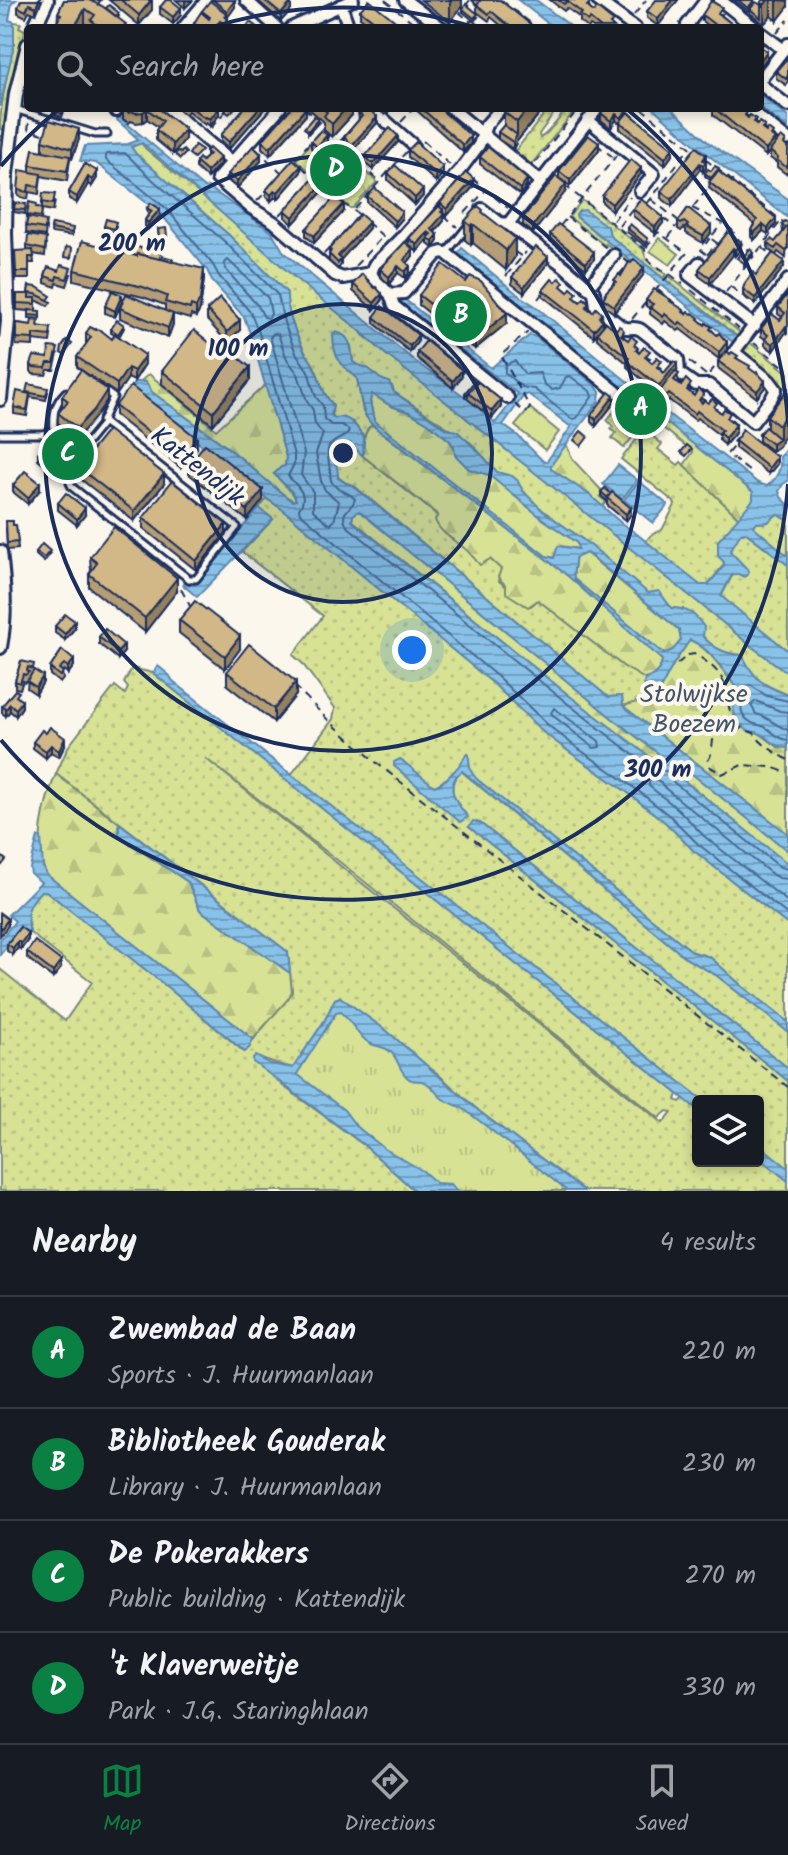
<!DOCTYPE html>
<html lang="en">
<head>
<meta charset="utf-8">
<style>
	:root { --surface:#171b24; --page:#20242c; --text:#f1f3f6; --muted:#9ea1a6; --line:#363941; --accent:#0b8043 }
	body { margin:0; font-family:Kalam,sans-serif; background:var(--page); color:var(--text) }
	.controls { position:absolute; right:24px; bottom:24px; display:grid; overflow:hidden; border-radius:8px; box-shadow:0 4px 12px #0003 }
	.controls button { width:72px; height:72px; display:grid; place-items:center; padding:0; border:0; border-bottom:2px solid var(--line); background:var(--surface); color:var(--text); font:40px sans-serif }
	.you { position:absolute; left:412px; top:650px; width:28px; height:28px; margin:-20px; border:6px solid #fff; border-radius:50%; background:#1a73e8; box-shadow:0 0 0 12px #1a73e833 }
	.badge { display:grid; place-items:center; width:52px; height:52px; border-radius:50%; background:var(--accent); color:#fff; font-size:26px; font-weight:700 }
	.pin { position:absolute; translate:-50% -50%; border:4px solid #fff; box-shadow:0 2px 8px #0006 }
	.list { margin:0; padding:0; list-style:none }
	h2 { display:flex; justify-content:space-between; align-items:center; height:104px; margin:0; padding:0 32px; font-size:34px }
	h2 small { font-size:26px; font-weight:400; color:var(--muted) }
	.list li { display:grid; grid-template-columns:52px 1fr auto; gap:24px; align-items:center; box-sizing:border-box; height:112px; padding:0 32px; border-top:2px solid var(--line) }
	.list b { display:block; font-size:30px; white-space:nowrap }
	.list p { margin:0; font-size:26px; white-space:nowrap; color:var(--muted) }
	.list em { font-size:26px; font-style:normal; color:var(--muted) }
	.icon { flex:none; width:44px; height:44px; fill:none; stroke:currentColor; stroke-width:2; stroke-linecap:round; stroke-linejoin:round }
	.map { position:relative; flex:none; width:788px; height:1191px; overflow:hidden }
	.search { position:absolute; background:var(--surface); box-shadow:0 4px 12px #0003; left:24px; right:24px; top:24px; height:88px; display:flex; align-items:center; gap:20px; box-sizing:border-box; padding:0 28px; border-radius:8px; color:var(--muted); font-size:30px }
	.sheet { height:552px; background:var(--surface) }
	nav { display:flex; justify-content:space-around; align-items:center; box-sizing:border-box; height:112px; border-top:2px solid var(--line); background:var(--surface); font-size:22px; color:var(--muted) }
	nav a { display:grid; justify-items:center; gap:4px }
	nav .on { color:var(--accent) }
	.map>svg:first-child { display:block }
	.grass { fill:url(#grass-dots); stroke:#79887a; stroke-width:2; fill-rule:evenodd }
	.forest { fill:url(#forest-firs); stroke:#79887a; stroke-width:2 }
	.park { fill:url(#park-tufts); stroke:#79887a; stroke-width:2 }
	.pitch { fill:#d7e295; stroke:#79887a; stroke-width:2 }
	.water { fill:url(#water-rules); stroke:#5d87b1; stroke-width:2; fill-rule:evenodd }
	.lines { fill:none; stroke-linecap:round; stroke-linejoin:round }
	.shore { stroke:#476a95; stroke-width:2 }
	.stream { stroke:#5d87b1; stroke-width:3 }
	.service-casing { stroke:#1b2f5e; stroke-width:11 }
	.minor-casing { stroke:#1b2f5e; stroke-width:16 }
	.tertiary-casing { stroke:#1b2f5e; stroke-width:18 }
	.path { stroke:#1b2f5e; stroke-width:2; stroke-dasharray:8 6; stroke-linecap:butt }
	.service { stroke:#fbf7ec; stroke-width:5 }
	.minor { stroke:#fbf7ec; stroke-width:10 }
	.tertiary { stroke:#fbf7ec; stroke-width:12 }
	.wall { fill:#b59d74; stroke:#1b2f5e; stroke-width:2 }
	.shaded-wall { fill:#93805e; stroke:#1b2f5e; stroke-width:2 }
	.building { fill:#d2b787; stroke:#1b2f5e; stroke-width:2 }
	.ring { fill:none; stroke:#1b2f5e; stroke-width:4 }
	.labels { text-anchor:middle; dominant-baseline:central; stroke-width:8; stroke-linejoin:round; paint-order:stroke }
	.street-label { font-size:26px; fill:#1b2f5e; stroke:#fbf7ec }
	.park-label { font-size:26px; fill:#415369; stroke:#fbf7ec }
	.centre { fill:#1b2f5e; stroke:#fbf7ec; stroke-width:4 }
	.ring-label { font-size:24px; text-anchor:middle; font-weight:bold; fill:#1b2f5e; stroke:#fbf7ec; stroke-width:8; stroke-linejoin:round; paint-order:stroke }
</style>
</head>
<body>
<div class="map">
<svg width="788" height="1191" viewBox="0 0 788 1191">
	<defs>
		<pattern id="grass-dots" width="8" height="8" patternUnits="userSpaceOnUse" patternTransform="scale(2)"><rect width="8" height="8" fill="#d7e295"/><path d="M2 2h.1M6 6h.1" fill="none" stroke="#b8c283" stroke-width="1.8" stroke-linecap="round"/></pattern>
		<pattern id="forest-firs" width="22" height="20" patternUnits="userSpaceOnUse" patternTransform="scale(2)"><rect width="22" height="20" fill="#d7e295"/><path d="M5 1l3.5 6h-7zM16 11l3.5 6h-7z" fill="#b8c283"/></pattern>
		<pattern id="park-tufts" width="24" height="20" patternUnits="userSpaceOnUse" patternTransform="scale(2)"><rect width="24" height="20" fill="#d7e295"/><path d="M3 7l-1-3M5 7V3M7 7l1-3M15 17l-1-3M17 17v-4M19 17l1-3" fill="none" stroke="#b8c283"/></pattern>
		<pattern id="water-rules" width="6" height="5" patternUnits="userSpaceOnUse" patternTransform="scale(2)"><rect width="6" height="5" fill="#89c2e8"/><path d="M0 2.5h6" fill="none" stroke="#6f9ebf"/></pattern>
	</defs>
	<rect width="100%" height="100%" fill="#fbf7ec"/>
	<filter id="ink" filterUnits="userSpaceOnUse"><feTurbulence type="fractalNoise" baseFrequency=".0125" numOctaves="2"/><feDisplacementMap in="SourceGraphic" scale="16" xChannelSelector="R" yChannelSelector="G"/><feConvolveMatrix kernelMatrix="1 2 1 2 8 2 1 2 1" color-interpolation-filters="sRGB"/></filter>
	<g filter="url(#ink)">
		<g class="grass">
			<path d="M 14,22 L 21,23 L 19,27 L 25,30 L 22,49 L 12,88 L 0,360 L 0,136 L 4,136 L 5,130 L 0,129 C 0,92 14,58 14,22 Z"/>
			<path d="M 549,108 L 558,108 L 539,134 L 540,138 C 546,135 564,115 565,108 L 577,108 L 531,165 L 504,144 L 505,143 L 516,150 Z"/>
			<path d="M 141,143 L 146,149 L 221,212 L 300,282 L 360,330 L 363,335 L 699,603 L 751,646 L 788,673 L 788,695 C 761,682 757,685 742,655 C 709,653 700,633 683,609 L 671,608 L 659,591 L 648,593 C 628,578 610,561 590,545 C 569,528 527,505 517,480 L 497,472 L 471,443 L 394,392 L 392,386 L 379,379 L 367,368 L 359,367 L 353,362 L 351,346 L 341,334 L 357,378 L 363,412 L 372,425 L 368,428 L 364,437 L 353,422 L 334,418 L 331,415 L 333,405 C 319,389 322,380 313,364 C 310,359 305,354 303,348 C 295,333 286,310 287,293 L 229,235 L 136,154 L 131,147 Z"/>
			<path d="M 582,200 L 643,249 C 646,262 654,268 666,274 L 663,278 L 610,236 L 608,227 L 576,217 L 632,261 L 630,263 L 606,244 L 604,245 L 569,217 Z"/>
			<path d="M 669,276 L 742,334 L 739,338 L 666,280 Z"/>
			<path d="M 748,341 L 788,373 L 788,390 L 745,356 L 743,353 Z"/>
			<path d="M 628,407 L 638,416 L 617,415 L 616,421 L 634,421 L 641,427 L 624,448 L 612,438 L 616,433 L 611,429 L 613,426 L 607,420 L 617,408 L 623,413 Z"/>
			<path d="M 645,430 L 662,444 L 658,449 L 678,465 L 681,462 L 739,518 L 718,541 L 724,564 L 708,585 L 700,585 L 694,582 L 646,541 L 651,535 L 662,530 L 675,505 L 674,502 L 621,459 L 637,439 L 640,440 L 642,437 L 641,435 Z"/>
			<path d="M 350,443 L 363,456 L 438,516 L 473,557 L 490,559 L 501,569 L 499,581 L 531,606 L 538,600 L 623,666 L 645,679 L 641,701 L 623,706 L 622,696 L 608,697 L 353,485 L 346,483 L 338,477 C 335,456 328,453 350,443 Z"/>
			<path d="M 267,499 L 282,509 L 494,684 L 543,732 L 571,753 L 627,792 L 666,823 L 693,850 L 788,925 L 788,1022 L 743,987 L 710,957 L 693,952 L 479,781 L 471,775 L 468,754 L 465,756 C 462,766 443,784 433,786 L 400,759 L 468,817 C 455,803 444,786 461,771 L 687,959 L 716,975 L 788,1032 L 788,1068 L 480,823 L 469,827 L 788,1081 L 788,1168 L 758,1144 L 758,1101 L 704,1101 L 291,775 L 333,719 L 335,708 L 302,663 L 293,655 L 323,616 L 242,552 L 273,519 L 259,508 Z"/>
			<path d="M 777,514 L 788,520 L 788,556 L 753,528 L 753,526 L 756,523 L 768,522 Z"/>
			<path d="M 745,532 L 788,565 L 788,651 L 721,597 L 732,576 L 738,574 L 730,551 C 731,545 736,542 738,535 Z"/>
			<path d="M 132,668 L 153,673 L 678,1094 L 676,1100 L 680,1102 L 684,1098 L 698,1110 L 698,1161 L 758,1161 L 758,1157 L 788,1181 L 788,1191 L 584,1191 L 480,1112 L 437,1073 L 335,999 L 325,1020 L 293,1068 C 280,1064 268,1063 256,1056 L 282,1085 L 364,1145 L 415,1191 L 0,1191 L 0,969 L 65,1021 L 92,982 L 30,933 L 27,914 L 31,901 L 41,891 L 46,891 L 166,986 L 244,1052 C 250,1047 252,1041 257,1035 C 269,1021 281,1007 292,992 L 288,952 L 56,774 L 68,747 L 115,686 L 125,694 L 128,688 L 124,683 ZM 205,758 L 350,870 L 659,1118 L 667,1111 L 672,1112 L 663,1123 Z"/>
		</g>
		<g class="forest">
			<path d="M 149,374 L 216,430 L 266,384 L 286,457 L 285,466 L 274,474 L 296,497 L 295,501 C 275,493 259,473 242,459 C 213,436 182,414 152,392 L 146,382 L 141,381 Z"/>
			<path d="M 372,394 L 391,406 L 409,412 L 428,423 L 449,440 L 469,469 L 489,475 L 543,519 L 577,543 L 578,549 L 562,546 L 554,558 L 546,556 L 374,421 L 370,401 Z"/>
			<path d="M 655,413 L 753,492 L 753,500 L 739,518 L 684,465 L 693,452 L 651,418 Z"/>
			<path d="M 372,425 L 568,576 L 662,660 C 662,669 653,677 645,679 L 623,666 L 538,600 L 528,607 L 506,593 L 506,586 L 498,577 L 501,569 L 490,559 L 480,565 C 477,562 474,558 471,554 C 460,542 441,536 435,520 L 438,515 L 363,456 C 364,445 362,433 372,425 Z"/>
			<path d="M 566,444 L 573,460 L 603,492 L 600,497 L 606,502 L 602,507 L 590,495 L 551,469 L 551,465 Z"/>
			<path d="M 358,510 L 612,718 L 659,754 L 663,760 L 659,763 L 654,760 L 571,697 L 352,520 L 353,515 Z"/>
			<path d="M 586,553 L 679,630 L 681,641 L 673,650 L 664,654 L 574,579 C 572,572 576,565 575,558 Z"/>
			<path d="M 690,640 C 711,649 724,673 738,690 L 734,716 L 746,729 L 759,733 L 778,747 L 788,748 L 788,834 L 623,706 L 641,701 L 650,702 L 655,699 L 674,663 Z"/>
			<path d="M 679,766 L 686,769 L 788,851 L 788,864 L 677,775 L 675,771 L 676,767 Z"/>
			<path d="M 56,774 L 119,823 L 118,827 L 124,840 L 188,882 L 200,910 L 290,973 L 292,992 L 288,999 L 253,1039 L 47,875 C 32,849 45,800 56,774 Z"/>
		</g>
		<g class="park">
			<path d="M 320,133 L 323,133 L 376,181 L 376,183 L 353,208 L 350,208 L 296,160 Z"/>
			<path d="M 659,238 L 679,254 L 670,265 L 650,251 Z"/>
			<path d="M 340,997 L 387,1031 L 480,1112 L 584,1191 L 415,1191 L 364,1145 L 282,1085 L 325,1020 L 335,999 Z"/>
		</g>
		<path class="pitch" d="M 530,408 L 559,432 L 545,450 L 515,426 Z"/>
		<g class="water">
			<path d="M 0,0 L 16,0 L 12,3 L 9,20 L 14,22 L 14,45 L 0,107 Z"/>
			<path d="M 518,0 L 536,0 L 573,28 L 554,28 Z"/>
			<path d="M 760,95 L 788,117 L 788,129 L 760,107 Z"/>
			<path d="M 653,108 L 671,108 L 708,142 L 788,199 L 788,218 L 693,143 Z"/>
			<path d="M 118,116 L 204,188 L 208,187 L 272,232 L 283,251 L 299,265 L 416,362 L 471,401 L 495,423 L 518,394 L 401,303 L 404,299 L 491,368 L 530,335 L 536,337 L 595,385 L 600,392 L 599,401 L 551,465 L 551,469 L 590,495 L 621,523 L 637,534 L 700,585 L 708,585 L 724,566 L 724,562 L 718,556 L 718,541 L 753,500 L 753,492 L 457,255 L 462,248 L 521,297 L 534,305 L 645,396 L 758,483 L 767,486 C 777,479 782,468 780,457 L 788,446 L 788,481 L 783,484 L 779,491 L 781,497 L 788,504 L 788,520 L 777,514 L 768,522 L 756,523 L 753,526 L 788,556 L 788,565 L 748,534 L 745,532 L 741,533 L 730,551 L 748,570 L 748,575 L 744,577 L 738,574 L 732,575 L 721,596 L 788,651 L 788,673 L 751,646 L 699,603 L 384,353 L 359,330 L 300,282 L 142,143 L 131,147 L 136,154 L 229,235 L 287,293 C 286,310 295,333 303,348 C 305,354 311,359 313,365 C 322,381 319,389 333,405 L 331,415 L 334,418 C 349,414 356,426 364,437 L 363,456 L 350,443 C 324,454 339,456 338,478 L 346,483 L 352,485 L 608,697 L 622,696 L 623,706 L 788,834 L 788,851 L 686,769 L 679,766 L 676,767 L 675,771 L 677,775 L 788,864 L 788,925 L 693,850 L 666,823 L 627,792 L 571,753 L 543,732 L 494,684 L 282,509 L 267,499 L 131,387 L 135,382 L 146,382 L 152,392 C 182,415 214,436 244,461 C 260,475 275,488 292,501 L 296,500 L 292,492 L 274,474 L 281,467 L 285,466 L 286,457 L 251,336 L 244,317 L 212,281 L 207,270 L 161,214 L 96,163 L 80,161 L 85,146 L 128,144 L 139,140 L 117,120 ZM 528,394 L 571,427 L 547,461 L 544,462 L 517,435 L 503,425 L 522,398 ZM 359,511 L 612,718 L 659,754 L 663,760 L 661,762 L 659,763 L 654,760 L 571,697 L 352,521 L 353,515 Z"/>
			<path d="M 585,210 L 608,227 L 610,236 L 746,344 L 744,351 L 578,218 L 576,215 L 579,211 Z"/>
			<path d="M 336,332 C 352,336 351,349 353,362 C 358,366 364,366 369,369 C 378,376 376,378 389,382 L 394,392 L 447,429 L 457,431 L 482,455 L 497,472 L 512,476 L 517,480 L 523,491 L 543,511 L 590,545 L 648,593 L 659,591 L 671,608 C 689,609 694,613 704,627 L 703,637 C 715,649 725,654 742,655 C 754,678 762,686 786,694 L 788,695 L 788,748 C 774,747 771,739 759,733 C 756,731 750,732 747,730 C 732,721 730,702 738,690 C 724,672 712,649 690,640 L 674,663 L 655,699 L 650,702 L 641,701 L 645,680 C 653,676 662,670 662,660 L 568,576 L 390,438 C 360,420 363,410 357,378 C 339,363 334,360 333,335 ZM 372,394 L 391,406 L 409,412 L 428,423 L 449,440 L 454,446 L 455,455 L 469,469 L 489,475 L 543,519 L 577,543 L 578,549 L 558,546 L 554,558 L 546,556 L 374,421 L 370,401 ZM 586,553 L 590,555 L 679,630 L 681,640 L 673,650 L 664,654 L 574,579 C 572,572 576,565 575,558 Z"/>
			<path d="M 618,465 L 637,480 L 622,499 L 603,484 Z"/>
			<path d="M 639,481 L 668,505 L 653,523 L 624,500 Z"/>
			<path d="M 259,508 L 273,519 L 197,597 L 183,585 L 186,580 L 191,585 L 195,585 Z"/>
			<path d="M 158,666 L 169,675 L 173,681 L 704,1101 L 698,1101 L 698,1110 L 153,673 Z"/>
			<path d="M 466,754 L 469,755 C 469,767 470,773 479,781 L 693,952 L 710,957 L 743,987 L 788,1022 L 788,1032 L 716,975 L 687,959 L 462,771 C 443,785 456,803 468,817 L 460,822 L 394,766 L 394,762 L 400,759 L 434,786 C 445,784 462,764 466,754 Z"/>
			<path d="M 473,821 L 480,823 L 788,1068 L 788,1081 L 469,827 Z"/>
			<path d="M 119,823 L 288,952 L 290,973 L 200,910 L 188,882 L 124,839 L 119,834 Z"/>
			<path d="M 38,837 L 41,837 L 43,868 L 47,875 L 253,1039 L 250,1047 L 245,1052 L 166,986 L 46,891 L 41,891 C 27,906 25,913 30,933 L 25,930 L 19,931 L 0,955 L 0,940 L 15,921 L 8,915 L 41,882 L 31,874 L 30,868 Z"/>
			<path d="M 340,997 L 387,1031 L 480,1112 L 584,1191 L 567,1191 C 533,1164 500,1136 465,1110 C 458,1105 450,1103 443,1099 C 437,1094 432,1086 425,1082 C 418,1079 414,1083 408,1078 C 399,1071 399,1060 391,1052 C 385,1046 377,1047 369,1043 C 357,1035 351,1020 340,1012 L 336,1013 L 297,1074 L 344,1110 L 356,1126 L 385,1149 L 423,1171 L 436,1183 L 451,1184 L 457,1191 L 415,1191 L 364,1145 L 253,1062 L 253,1059 L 256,1056 L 270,1064 L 293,1068 L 325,1020 L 335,999 Z"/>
			<path d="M 758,1144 L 788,1168 L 788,1181 L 758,1157 Z"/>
		</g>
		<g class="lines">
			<g class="shore">
				<path d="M 228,260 L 268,298 L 271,314 L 269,318 L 264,317 L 258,306 L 227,271 L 224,264 Z"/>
				<path d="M 274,333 L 278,334 L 287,359 L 298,374 L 307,401 L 313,410 L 315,424 L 323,434 L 316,453 L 321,481 L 325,490 L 339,502 L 334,521 L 331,524 L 328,523 L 313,510 L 313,492 L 301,475 L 304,453 L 270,337 Z"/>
				<path d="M 515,361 L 525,374 L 540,373 L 544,384 L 552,390 L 560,388 L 566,377 L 570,376 L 590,391 L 592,397 L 577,418 L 572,419 L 534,389 L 522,387 L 505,373 L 505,367 L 511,362 Z"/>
				<path d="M 788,701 L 767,696 L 750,685 L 746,687 C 744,700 734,713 752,723 C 756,725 761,725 765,727 C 774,732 777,739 788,740"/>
				<path d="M 554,708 L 599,741 L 600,747 L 594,748 L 556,718 L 551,713 Z"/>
				<path d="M 788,712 L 780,711 L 756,701 L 751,705 L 756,714 C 769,717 777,727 788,730"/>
				<path d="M 788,869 L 780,867 L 672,781 L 666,771 L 656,770 L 649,767 L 567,703 L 347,526 C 338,511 352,510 355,499 C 349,492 339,491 333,484 C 329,479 331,477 330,471 C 327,447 323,446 347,435 L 349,430 L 342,425 L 331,425 L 324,419 L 323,406 L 316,397 L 308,371 L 296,353 L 284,323 L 278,295 L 224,241 L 153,180 L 125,153 L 106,154 L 106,160 L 167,209 L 213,265 L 219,276 L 251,313 L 259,333 L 294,455 L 294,464 L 288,476 C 298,487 309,495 299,509 L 300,513 L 499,678 L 549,726 L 576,747 L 632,786 L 671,817 L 698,844 L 788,915"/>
				<path d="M 788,879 L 779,878 L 773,875 L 666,789 L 659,781 L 652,780 L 649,781 L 649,786 L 678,809 L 705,837 L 788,902"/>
			</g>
			<path class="stream" d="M 736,732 L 743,726"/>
			<defs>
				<g id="service">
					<path d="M 15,109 L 95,134 L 107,134"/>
					<path d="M 447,252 L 468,226"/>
					<path d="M 54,431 C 53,414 54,404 66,392"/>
					<path d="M 0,434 L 42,434 L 58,430 L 90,455 L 88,458"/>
					<path d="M 82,449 L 104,422"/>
					<path d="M 82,466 L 71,479 L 70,483 L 72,487 L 189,579 L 196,579 L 237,527 L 102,421 L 113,397 L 101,388"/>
				</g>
				<g id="minor">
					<path d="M 246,0 L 277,28"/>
					<path d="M 405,0 L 442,28"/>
					<path d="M 597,0 L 635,28"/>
					<path d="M 720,0 L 755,28"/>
					<path d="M 341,5 L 349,28"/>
					<path d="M 183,28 L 207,0"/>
					<path d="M 291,28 L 353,0"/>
					<path d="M 690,28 L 687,25 L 706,0"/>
					<path d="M 760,32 L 784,50"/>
					<path d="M 760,80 L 788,44"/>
					<path d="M 760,84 L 788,106"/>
					<path d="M 168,108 L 232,162"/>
					<path d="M 280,108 L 217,179 L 251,208 L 274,222 L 335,275 L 343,278 L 371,273 L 374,265 L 400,239 L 461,169 L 479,145 L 486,125 L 501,108"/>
					<path d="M 371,108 L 413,145"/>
					<path d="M 451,108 L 540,181"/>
					<path d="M 747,108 L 788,140"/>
					<path d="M 116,111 L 118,108"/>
					<path d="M 588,120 L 654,174 L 640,191"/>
					<path d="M 333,140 L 363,108"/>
					<path d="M 482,209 L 500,223 L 508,224 L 564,266 L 594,292 L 596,306 L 622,327 C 628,330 635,326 641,330 L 678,359 L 679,373 L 696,385 L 709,385 L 753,422 L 772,397 L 776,389 L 770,381 L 734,352 L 788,280"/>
					<path d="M 508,224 L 598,108"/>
					<path d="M 699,263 L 689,275 L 755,326"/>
					<path d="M 371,273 L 375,280 L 390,294"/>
					<path d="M 588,288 L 614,255"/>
					<path d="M 390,294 L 404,293 L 437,254 L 442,252 L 446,253 L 617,392"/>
					<path d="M 390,294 L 394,306 L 508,398"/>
				</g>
				<g id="tertiary">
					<path d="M 34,28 L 47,0"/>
					<path d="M 0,399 L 8,321 L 5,233 L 6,174 L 16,94 L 28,45"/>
					<path d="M 0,552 C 4,585 6,615 0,647"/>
				</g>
			</defs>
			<use href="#service" class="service-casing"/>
			<use href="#minor" class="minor-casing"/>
			<use href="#tertiary" class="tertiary-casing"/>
			<g class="path">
				<path d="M 385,0 L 420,28"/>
				<path d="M 470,0 L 460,13 L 471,22"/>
				<path d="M 501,0 L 537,28"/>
				<path d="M 634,15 L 646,0"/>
				<path d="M 455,28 L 464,16"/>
				<path d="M 777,33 L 788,20"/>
				<path d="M 305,108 L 324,126 L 322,129"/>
				<path d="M 641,108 L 694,150"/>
				<path d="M 401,122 L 414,108"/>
				<path d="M 29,123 L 28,129 L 43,134"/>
				<path d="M 211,128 L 228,108"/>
				<path d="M 423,141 L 451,166"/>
				<path d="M 596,144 L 613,157"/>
				<path d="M 339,146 L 380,182"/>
				<path d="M 256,149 L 281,172"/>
				<path d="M 295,159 L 321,130 L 323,131"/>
				<path d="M 705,159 L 788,226"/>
				<path d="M 535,163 L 579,108"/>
				<path d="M 301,166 L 314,178"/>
				<path d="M 473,179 L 508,208"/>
				<path d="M 322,185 L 335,196"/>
				<path d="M 564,185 L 645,249 C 646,262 655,265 666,272 C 672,275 677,280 683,284"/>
				<path d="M 651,199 L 680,222"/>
				<path d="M 257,201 L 267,191"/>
				<path d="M 342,203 L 360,215"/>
				<path d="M 647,204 L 689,148"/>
				<path d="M 693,207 L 709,187"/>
				<path d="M 692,208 L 723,223 L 732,230 L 741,243 L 755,255 L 781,221"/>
				<path d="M 355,209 L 407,151"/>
				<path d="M 465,213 L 485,191"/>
				<path d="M 280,215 L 303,191"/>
				<path d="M 444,215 L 457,227"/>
				<path d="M 567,217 L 605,247 L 606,245 L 610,248"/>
				<path d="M 663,218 L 676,228"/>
				<path d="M 613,221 L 630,197"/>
				<path d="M 367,222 L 386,239"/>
				<path d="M 560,226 L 616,156"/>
				<path d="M 619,226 L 639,200"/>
				<path d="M 668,238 L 679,224"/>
				<path d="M 761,247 L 772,255"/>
				<path d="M 646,248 L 658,232 L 687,253 L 655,291"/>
				<path d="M 515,252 L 522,257"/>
				<path d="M 324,254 L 359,215"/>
				<path d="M 706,254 L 701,250 L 710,238"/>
				<path d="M 707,255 L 717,243 L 710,238 L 722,224"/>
				<path d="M 355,266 L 383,236"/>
				<path d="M 619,275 L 629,263 L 624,259"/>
				<path d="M 506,276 L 526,252"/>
				<path d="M 731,287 L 755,305"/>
				<path d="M 658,290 L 687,313"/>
				<path d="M 691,290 L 739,329"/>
				<path d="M 726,292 L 754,256"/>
				<path d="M 538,299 L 545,290"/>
				<path d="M 632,319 L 646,302"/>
				<path d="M 754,343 L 788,370"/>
				<path d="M 689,361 L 706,375"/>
				<path d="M 709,374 L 720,361"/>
				<path d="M 515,404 L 525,413"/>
				<path d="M 526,413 L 530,408 L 501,355 L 528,332"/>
				<path d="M 731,419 L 745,432 L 742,432 L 732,443 L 733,447 L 727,454 L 750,472"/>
				<path d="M 181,589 L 190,606"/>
				<path d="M 677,664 L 688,655 L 695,654 C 709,663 722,672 726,689 C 730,703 726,709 736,721"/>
				<path d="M 294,685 L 326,718 L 378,764 L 788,1087"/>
				<path d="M 788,760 C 776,752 762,746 754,733 L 742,729 L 736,722 C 711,723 715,733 711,753 C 708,765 708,754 709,766 L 722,774 L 742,765 L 771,767 L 788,773"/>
			</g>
			<use href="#service" class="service"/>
			<use href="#minor" class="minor"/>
			<use href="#tertiary" class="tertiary"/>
		</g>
		<g class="wall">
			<path d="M 42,0 L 36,14 L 29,11 L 26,17 L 18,13 L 18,7 Z"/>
			<path d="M 64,0 L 101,0 L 98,4 L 119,16 L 118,18 L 126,28 L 57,28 L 58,13 Z"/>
			<path d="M 109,0 L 152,0 L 152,10 L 139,25 Z"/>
			<path d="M 176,0 L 192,0 L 192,1 L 185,8 Z"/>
			<path d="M 211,0 L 235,0 L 235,7 L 227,18 L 228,26 L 227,28 L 189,28 L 194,27 L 194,23 L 202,13 L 202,11 L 211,2 Z"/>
			<path d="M 257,0 L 287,0 L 291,10 L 281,21 Z"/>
			<path d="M 421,0 L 462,0 L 462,6 L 450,22 Z"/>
			<path d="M 472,0 L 500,0 L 535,28 L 504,28 L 491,17 L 489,21 L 477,12 L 477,6 Z"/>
			<path d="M 550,0 L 587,0 L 590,9 L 614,28 L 593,28 L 590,26 L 588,28 L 580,22 L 580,18 L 567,8 L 564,11 Z"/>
			<path d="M 678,0 L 658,26 L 647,18 L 647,11 Z"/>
			<path d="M 734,0 L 754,0 L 754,3 L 748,11 Z"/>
			<path d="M 763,0 L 788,0 L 788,7 L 777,21 L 771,16 L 764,24 L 750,13 L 750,9 L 761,5 L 761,2 Z"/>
			<path d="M 160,7 L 181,15 L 173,24 L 160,14 Z"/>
			<path d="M 463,9 L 478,17 L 474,21 L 463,12 Z"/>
			<path d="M 360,10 L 404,28 L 374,28 L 360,17 Z"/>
			<path d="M 722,14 L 721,15 L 737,28 L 710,28 L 702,21 L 702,15 Z"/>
			<path d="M 788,57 L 788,82 L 786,85 L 776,78 L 776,71 Z"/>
			<path d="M 158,108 L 185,139 L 173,154 L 156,140 L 156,130 L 158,127 L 147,119 L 143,122 L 136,123 L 131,121 L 129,123 L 123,119 L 123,109 Z"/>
			<path d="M 179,108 L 212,108 L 219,115 L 210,126 L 206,123 L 205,125 L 188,111 L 185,115 L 179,110 Z"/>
			<path d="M 265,108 L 229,149 L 221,141 L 221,135 Z"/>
			<path d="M 308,108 L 352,108 L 352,115 L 332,137 L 324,130 L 324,122 Z"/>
			<path d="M 371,108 L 371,111 L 377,123 L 352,151 L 344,144 L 344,137 L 359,120 L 358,112 Z"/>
			<path d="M 377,108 L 391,108 L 385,115 Z"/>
			<path d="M 414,108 L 439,108 L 471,143 L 463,152 Z"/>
			<path d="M 544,108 L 517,141 L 513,149 L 498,139 L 498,132 L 504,125 L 504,112 Z"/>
			<path d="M 738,108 L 738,110 L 773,138 L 775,145 L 788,146 L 788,172 L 786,174 L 777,167 L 777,163 L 770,158 L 770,152 L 766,156 L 713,115 L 713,109 Z"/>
			<path d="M 53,110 L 64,112 L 62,117 L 53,114 Z"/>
			<path d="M 629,112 L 673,154 L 665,165 L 620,129 L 620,124 L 616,120 L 611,128 L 601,120 L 601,113 Z"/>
			<path d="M 306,115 L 270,155 L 262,148 L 262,141 Z"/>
			<path d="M 79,139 L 72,159 L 70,159 L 67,181 L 41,176 L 39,194 L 29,192 L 28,199 L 18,196 L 18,190 L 30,172 L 30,165 L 43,150 L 43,140 Z"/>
			<path d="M 311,141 L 327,142 L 317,153 L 311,148 Z"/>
			<path d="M 398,142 L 373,170 L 365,163 L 365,156 Z"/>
			<path d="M 408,150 L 443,173 L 436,182 L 408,157 Z"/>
			<path d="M 599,150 L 570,186 L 559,178 L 559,171 Z"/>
			<path d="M 206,151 L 220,164 L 207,178 L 196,168 L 196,162 L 202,161 L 206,157 Z"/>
			<path d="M 706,155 L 706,168 L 703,172 L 700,169 L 672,206 L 661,198 L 661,191 Z"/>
			<path d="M 480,157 L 527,185 L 520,195 L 480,164 Z"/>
			<path d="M 261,161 L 237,188 L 228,180 L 228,174 Z"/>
			<path d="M 85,164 L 97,178 L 92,186 L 88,184 L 77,203 L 69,199 L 69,192 Z"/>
			<path d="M 711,171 L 719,172 L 776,224 L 768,234 L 763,231 L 754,240 L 751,237 L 751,230 L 754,224 L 709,188 L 710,180 L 705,176 L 705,173 Z"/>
			<path d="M 301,172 L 278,199 L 275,197 L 271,201 L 266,196 L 266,190 Z"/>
			<path d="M 388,173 L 423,196 L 415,205 L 388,180 Z"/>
			<path d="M 641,174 L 612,211 L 602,202 L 602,196 Z"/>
			<path d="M 474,186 L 447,216 L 443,213 L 444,221 L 435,232 L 438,241 L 433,248 L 428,244 L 428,239 L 417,252 L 409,244 L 409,238 L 440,206 L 440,203 Z"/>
			<path d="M 566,191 L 533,233 L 523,225 L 523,218 Z"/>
			<path d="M 322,192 L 293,224 L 285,217 L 285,210 Z"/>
			<path d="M 367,196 L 402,219 L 395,227 L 367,202 Z"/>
			<path d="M 55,201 L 53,211 L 42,209 L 41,220 L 46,228 L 45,236 L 26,233 L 27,215 L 36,207 L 42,208 L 42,202 Z"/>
			<path d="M 342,202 L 344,211 L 314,243 L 306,236 L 306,229 Z"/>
			<path d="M 15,203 L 26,207 L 25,214 L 14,212 Z"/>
			<path d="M 147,208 L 160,216 L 148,229 L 145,226 L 145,220 L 148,215 Z"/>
			<path d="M 688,208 L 711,233 L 703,243 L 686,233 L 686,230 L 684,228 L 681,231 L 678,229 L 678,222 Z"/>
			<path d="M 633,209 L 663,223 L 655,233 L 633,216 Z"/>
			<path d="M 483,213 L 515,257 L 506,270 L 473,243 L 471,245 L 465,240 L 465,221 Z"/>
			<path d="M 788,223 L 786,258 L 778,252 L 776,255 L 784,267 L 755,304 L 743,295 L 743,289 L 756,275 L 773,253 L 768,249 L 768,243 L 775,242 L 783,232 L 782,225 Z"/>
			<path d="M 52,224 L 73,231 L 72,236 L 51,233 Z"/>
			<path d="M 104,226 L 116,226 L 114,233 L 127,241 L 126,248 L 117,247 L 116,251 L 173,262 L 204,279 L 200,310 L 196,317 L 191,315 L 190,319 L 173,314 L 173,324 L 168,338 L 120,318 L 120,308 L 165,311 L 165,305 L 143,297 L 74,280 L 74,270 L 104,247 L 104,245 L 113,232 L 104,230 Z"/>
			<path d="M 369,228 L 341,259 L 341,265 L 338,269 L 329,261 L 329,249 Z"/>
			<path d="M 627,228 L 648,242 L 645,246 L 627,232 Z"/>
			<path d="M 158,229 L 167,236 L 167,239 L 159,240 Z"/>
			<path d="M 728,232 L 741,249 L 735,256 L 733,255 L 710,284 L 699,276 L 699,269 Z"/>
			<path d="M 550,234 L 594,259 L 586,269 L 550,241 Z"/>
			<path d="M 46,245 L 45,256 L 33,254 L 34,263 L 29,263 L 29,279 L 16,279 L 15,251 L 27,251 L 27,246 Z"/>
			<path d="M 413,256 L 407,263 L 410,272 L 405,278 L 398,273 L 389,284 L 380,276 L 380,269 Z"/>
			<path d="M 548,263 L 524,293 L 512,284 L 512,277 Z"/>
			<path d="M 71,274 L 67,286 L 57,283 L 56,287 L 45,283 L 45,276 Z"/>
			<path d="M 644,274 L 614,313 L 603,305 L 605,293 L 614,283 L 614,280 L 621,276 Z"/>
			<path d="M 353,284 L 382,301 L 374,310 L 353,291 Z"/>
			<path d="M 29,286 L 51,302 L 48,306 L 36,300 L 36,311 L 40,311 L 40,319 L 29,318 L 29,311 L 17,310 L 17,294 L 28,294 Z"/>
			<path d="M 564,289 L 593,312 L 602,313 L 603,326 L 624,337 L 637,347 L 638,352 L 650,358 L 648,360 L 652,363 L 662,368 L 661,370 L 664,373 L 677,370 L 676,372 L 679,381 L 677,383 L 691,390 L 690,392 L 694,396 L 704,400 L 730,420 L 736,432 L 725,445 L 719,440 L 719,435 L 697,418 L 695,420 L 669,400 L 667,402 L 660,397 L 660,391 L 659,393 L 627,367 L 627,363 L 597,339 L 597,333 L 594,337 L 543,296 L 543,290 Z"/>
			<path d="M 788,294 L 787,333 L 786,332 L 773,351 L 765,345 L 765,339 L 761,336 L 761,329 L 780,320 L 782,317 L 778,314 L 778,307 Z"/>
			<path d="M 419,295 L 507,323 L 475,349 L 419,305 Z"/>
			<path d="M 646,300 L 671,302 L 684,313 L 699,320 L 712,330 L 727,349 L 719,359 L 680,329 L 678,331 L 665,321 L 663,324 L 650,314 L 650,309 L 646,306 Z"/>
			<path d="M 122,302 L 115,317 L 105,313 L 105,306 Z"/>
			<path d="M 207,310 L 240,330 L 227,342 L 207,320 Z"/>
			<path d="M 374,317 L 418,341 L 410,352 L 374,323 Z"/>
			<path d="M 17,323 L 38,326 L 51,335 L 50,342 L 33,340 L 33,346 L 16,345 Z"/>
			<path d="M 124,328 L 119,337 L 145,364 L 134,381 L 128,378 L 117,394 L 77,367 L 77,357 L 87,344 L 86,343 L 86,333 L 112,339 L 115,335 L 111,333 L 111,329 Z"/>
			<path d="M 220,351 L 250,380 L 213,425 L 162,384 L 162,371 Z"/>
			<path d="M 417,352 L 462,376 L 453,388 L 417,358 Z"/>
			<path d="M 58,354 L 54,370 L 48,370 L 46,375 L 33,374 L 31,371 L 31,364 Z"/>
			<path d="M 738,359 L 750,369 L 765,387 L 757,398 L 718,368 L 718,361 Z"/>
			<path d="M 474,382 L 501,407 L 492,418 L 465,397 L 465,393 Z"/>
			<path d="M 788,389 L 786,437 L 784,435 L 779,446 L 772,451 L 759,441 L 759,434 L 767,429 L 767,416 Z"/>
			<path d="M 48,392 L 46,400 L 30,397 L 27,416 L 14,414 L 14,407 L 26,393 Z"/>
			<path d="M 628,395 L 652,406 L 652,417 L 649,420 L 628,402 Z"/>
			<path d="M 62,396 L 107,400 L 94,419 L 77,438 L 58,423 L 58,413 L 64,407 L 62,406 Z"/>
			<path d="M 614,403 L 596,426 L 591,422 L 591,415 Z"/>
			<path d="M 115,406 L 197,448 L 181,468 L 115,415 Z"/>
			<path d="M 735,441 L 777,464 L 769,474 L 735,448 Z"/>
			<path d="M 38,453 L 64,458 L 53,471 L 38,459 Z"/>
			<path d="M 189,464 L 263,500 L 247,520 L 189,474 Z"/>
			<path d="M 78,467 L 164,484 L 134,521 L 78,477 Z"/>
			<path d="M 13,485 L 40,490 L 28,504 L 13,492 Z"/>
			<path d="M 601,492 L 631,514 L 626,521 L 607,505 L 607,501 L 601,496 Z"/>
			<path d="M 58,503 L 85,515 L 77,525 L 58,510 Z"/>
			<path d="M 143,518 L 226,533 L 196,570 L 143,528 Z"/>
			<path d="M 13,525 L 16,525 L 18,549 L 7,550 L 6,528 Z"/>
			<path d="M 36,552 L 50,554 L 44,562 L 36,555 Z"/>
			<path d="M 90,557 L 177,591 L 145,632 L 89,587 L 89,574 L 91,571 Z"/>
			<path d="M 179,620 L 240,649 L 225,669 L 179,633 Z"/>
			<path d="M 55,626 L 75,628 L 65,640 L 55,633 Z"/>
			<path d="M 99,637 L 124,652 L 118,659 L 99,644 Z"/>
			<path d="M 62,650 L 74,666 L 68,674 L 64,670 L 62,672 L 63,679 L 60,683 L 50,675 L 50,668 Z"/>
			<path d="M 21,661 L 34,670 L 43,682 L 36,694 L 27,688 L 28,680 L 25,682 L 23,681 L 20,689 L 15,688 L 15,681 Z"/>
			<path d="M 227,672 L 296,695 L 274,722 L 227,685 Z"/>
			<path d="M 19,698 L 22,707 L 16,716 L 10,711 L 6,716 L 2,713 L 2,706 Z"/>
			<path d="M 46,733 L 65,745 L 59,757 L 51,752 L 46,758 L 33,748 L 33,742 Z"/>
			<path d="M 20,927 L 28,940 L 21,949 L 18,948 L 13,955 L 7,951 L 7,944 Z"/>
			<path d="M 27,952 L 61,968 L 53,978 L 27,958 Z"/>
		</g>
		<g class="shaded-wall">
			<path d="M 39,0 L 42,0 L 36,14 L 36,7 Z"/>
			<path d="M 152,0 L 152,10 L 139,25 L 139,15 Z"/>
			<path d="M 186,0 L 192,1 L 185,8 L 185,2 Z"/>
			<path d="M 235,0 L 235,7 L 227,18 L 227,11 Z"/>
			<path d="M 452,0 L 462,0 L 462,6 L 450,22 L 450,3 Z"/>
			<path d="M 673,0 L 678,0 L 658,26 L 658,19 Z"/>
			<path d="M 768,0 L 771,0 L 771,16 L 764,24 L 764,5 Z"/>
			<path d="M 779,0 L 788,1 L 788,7 L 777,21 L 777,2 Z"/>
			<path d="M 291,3 L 291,10 L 281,21 L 281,14 Z"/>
			<path d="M 181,8 L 181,15 L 173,24 L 173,17 Z"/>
			<path d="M 85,9 L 85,28 L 74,28 Z"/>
			<path d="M 228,19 L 228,26 L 227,28 L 224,28 L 224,24 Z"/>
			<path d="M 767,51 L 767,58 L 760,67 L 760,61 Z"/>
			<path d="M 219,108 L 219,115 L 210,126 L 210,119 Z"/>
			<path d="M 259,108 L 265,108 L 229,149 L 229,142 Z"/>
			<path d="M 306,108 L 306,115 L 270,155 L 270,148 Z"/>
			<path d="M 346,108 L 352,108 L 352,115 L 332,137 L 332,124 Z"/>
			<path d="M 528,108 L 544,108 L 517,141 L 513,149 L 513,142 L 517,135 L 517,122 Z"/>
			<path d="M 147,109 L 147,119 L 143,122 L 143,112 Z"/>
			<path d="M 616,114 L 616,120 L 611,128 L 611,121 Z"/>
			<path d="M 377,117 L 377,123 L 352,151 L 352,145 Z"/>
			<path d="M 318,119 L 318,123 L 308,134 L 308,131 Z"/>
			<path d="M 79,129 L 79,139 L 72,159 L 72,149 Z"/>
			<path d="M 185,129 L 185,139 L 173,154 L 173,144 Z"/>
			<path d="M 327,135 L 327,142 L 317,153 L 317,147 Z"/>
			<path d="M 398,136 L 398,142 L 373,170 L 373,164 Z"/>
			<path d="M 471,136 L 471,143 L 463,152 L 463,145 Z"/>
			<path d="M 775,139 L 775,146 L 766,156 L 766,150 Z"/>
			<path d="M 599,143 L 599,150 L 570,186 L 570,180 Z"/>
			<path d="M 673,148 L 673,154 L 665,165 L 665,158 Z"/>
			<path d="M 261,154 L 261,161 L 237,188 L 237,181 Z"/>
			<path d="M 706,155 L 706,168 L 703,172 L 703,160 Z"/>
			<path d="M 220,158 L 220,164 L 207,178 L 207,172 Z"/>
			<path d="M 700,163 L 700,169 L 672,206 L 672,199 Z"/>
			<path d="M 301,166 L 301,172 L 278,199 L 278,192 Z"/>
			<path d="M 443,167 L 443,173 L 436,182 L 436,175 Z"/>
			<path d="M 641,168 L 641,174 L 612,211 L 612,204 Z"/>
			<path d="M 97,171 L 97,178 L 92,186 L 92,180 Z"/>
			<path d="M 88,177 L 88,184 L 77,203 L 77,197 Z"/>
			<path d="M 474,179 L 474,186 L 447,216 L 447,209 Z"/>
			<path d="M 527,179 L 527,185 L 520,195 L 520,189 Z"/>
			<path d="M 566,184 L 566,191 L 533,233 L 533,226 Z"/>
			<path d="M 322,185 L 322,192 L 293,224 L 293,217 Z"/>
			<path d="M 275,190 L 275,197 L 271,201 L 271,195 Z"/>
			<path d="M 423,190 L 423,196 L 415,205 L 415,198 Z"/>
			<path d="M 344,204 L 344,211 L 314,243 L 314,236 Z"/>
			<path d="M 160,209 L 160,216 L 148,229 L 148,223 Z"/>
			<path d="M 443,210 L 444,221 L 431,235 L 431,229 Z"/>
			<path d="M 402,212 L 402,219 L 395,227 L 395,221 Z"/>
			<path d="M 663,217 L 663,223 L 655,233 L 655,227 Z"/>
			<path d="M 776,218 L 776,224 L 768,234 L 768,228 Z"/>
			<path d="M 369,222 L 369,228 L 338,263 L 338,256 Z"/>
			<path d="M 473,224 L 473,243 L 471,245 L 471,226 Z"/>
			<path d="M 763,224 L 763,231 L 754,240 L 754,233 Z"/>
			<path d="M 711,226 L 711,233 L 703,243 L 703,236 Z"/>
			<path d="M 428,232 L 428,239 L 417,252 L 417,245 Z"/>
			<path d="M 438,235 L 438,241 L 433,248 L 433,241 Z"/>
			<path d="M 515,238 L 515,257 L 506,270 L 506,250 Z"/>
			<path d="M 741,242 L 741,249 L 735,256 L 735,250 Z"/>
			<path d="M 733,248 L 733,255 L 710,284 L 710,277 Z"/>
			<path d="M 413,249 L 413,256 L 404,267 L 404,260 Z"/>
			<path d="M 594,252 L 594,259 L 586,269 L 586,263 Z"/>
			<path d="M 753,252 L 753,255 L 744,266 L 744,263 Z"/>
			<path d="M 548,257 L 548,263 L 524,293 L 524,287 Z"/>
			<path d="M 784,261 L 784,267 L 755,304 L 755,298 Z"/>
			<path d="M 398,266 L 398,273 L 389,284 L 389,277 Z"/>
			<path d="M 410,266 L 410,272 L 405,278 L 405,272 Z"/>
			<path d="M 644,268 L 644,274 L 614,313 L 614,306 Z"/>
			<path d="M 204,269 L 204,279 L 200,310 L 196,317 L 196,307 Z"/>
			<path d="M 382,294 L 382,301 L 374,310 L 374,303 Z"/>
			<path d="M 122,295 L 122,302 L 115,317 L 115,311 Z"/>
			<path d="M 507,313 L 507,323 L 475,349 L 475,340 Z"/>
			<path d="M 173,314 L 173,324 L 168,338 L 168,328 Z"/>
			<path d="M 240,320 L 240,330 L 227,342 L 227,332 Z"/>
			<path d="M 603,320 L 603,327 L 594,337 L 594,330 Z"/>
			<path d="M 786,326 L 786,332 L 773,351 L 773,344 Z"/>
			<path d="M 418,335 L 418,341 L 410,352 L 410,346 Z"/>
			<path d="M 727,342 L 727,349 L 719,359 L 719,352 Z"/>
			<path d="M 145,355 L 145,364 L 134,381 L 134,371 Z"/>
			<path d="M 677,363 L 677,370 L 659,393 L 659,386 Z"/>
			<path d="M 250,367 L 250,380 L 213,425 L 213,412 Z"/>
			<path d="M 128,368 L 128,378 L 117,394 L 117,384 Z"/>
			<path d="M 462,370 L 462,376 L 453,388 L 453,381 Z"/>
			<path d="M 765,381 L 765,387 L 757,398 L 757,391 Z"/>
			<path d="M 107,390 L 107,400 L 94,419 L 77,438 L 77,428 Z"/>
			<path d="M 614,396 L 614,403 L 596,426 L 596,419 Z"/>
			<path d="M 501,400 L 501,407 L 492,418 L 492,411 Z"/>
			<path d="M 788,415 L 788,434 L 786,437 L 786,417 Z"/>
			<path d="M 784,416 L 784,435 L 779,446 L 772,451 L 772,444 L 779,439 L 779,426 Z"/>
			<path d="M 736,425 L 736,432 L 725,445 L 725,438 Z"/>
			<path d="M 197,438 L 197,448 L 181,468 L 181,458 Z"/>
			<path d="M 64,451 L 64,458 L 53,471 L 53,465 Z"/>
			<path d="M 777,457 L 777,464 L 769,474 L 769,468 Z"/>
			<path d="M 164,474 L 164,484 L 134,521 L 134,511 Z"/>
			<path d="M 40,483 L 40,490 L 28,504 L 28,498 Z"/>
			<path d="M 263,490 L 263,500 L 247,520 L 247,510 Z"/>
			<path d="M 85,508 L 85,515 L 77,525 L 77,519 Z"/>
			<path d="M 631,508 L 631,514 L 626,521 L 626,514 Z"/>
			<path d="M 226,524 L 226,533 L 196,570 L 196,561 Z"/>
			<path d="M 177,578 L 177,591 L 145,632 L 145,618 Z"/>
			<path d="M 75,621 L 75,628 L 65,640 L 65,634 Z"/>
			<path d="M 240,636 L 240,649 L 225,669 L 225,656 Z"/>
			<path d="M 124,645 L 124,652 L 118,659 L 118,652 Z"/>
			<path d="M 74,660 L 74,666 L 68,674 L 68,667 Z"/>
			<path d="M 43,676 L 43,682 L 36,694 L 36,687 Z"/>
			<path d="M 296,682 L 296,695 L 274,722 L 274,709 Z"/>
			<path d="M 22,701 L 22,707 L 16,716 L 16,709 Z"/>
			<path d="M 10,704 L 10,711 L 6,716 L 6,709 Z"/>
			<path d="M 65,738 L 65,745 L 59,757 L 59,751 Z"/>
			<path d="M 51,745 L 51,752 L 46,758 L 46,751 Z"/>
			<path d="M 8,919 L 8,926 L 0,936 L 0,930 Z"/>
			<path d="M 28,933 L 28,940 L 21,949 L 21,943 Z"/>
			<path d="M 18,941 L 18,948 L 13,955 L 13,948 Z"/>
			<path d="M 61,961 L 61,968 L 53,978 L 53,972 Z"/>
		</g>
		<g class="building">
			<path d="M 21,0 L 39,0 L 36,7 L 29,4 L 26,11 L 18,7 Z"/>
			<path d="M 64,0 L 89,0 L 102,6 L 126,24 L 122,28 L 101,28 L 91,20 L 95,15 L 85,9 L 74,28 L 70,28 L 57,22 L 61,14 L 58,13 Z"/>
			<path d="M 121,0 L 151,0 L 139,15 Z"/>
			<path d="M 166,0 L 171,0 L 181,8 L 173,17 L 160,7 Z"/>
			<path d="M 213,0 L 235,0 L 227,11 Z"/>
			<path d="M 264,0 L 287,0 L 291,3 L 281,14 Z"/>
			<path d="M 369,0 L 404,28 L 383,28 L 360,10 Z"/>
			<path d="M 478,0 L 500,0 L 535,28 L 512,28 L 491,11 L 489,14 L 477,5 L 480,1 Z"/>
			<path d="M 558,0 L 587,0 L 590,3 L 587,6 L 591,10 L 594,12 L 597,8 L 613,21 L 610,24 L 614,28 L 601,28 L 590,19 L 588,21 L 580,15 L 582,13 L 567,1 L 564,4 Z"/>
			<path d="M 656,0 L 673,0 L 658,19 L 647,11 Z"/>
			<path d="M 738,0 L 754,0 L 748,8 Z"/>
			<path d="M 763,0 L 768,0 L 764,5 L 761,2 Z"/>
			<path d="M 210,1 L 226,13 L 224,16 L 228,19 L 224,24 L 220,21 L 215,28 L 200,28 L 194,23 L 201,12 L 209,19 L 210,17 L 202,11 Z"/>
			<path d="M 711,1 L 722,7 L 718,13 L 737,28 L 719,28 L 702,15 Z"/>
			<path d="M 756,2 L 761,5 L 761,18 L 750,9 Z"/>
			<path d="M 466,4 L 478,14 L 474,18 L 463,9 Z"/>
			<path d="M 109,5 L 119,13 L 116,16 L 106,8 Z"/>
			<path d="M 472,20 L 482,28 L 466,28 Z"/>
			<path d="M 250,22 L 258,28 L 246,28 Z"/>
			<path d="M 760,40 L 764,43 L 761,47 L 767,51 L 760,61 Z"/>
			<path d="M 788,57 L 788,75 L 786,79 L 776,71 Z"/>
			<path d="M 53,108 L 61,108 L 64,109 L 62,114 L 53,110 Z"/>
			<path d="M 124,108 L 158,108 L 185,129 L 173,144 L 156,130 L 163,121 L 147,109 L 143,112 L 136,113 L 131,111 L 129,113 Z"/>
			<path d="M 192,108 L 219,108 L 210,119 L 206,117 L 205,118 Z"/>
			<path d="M 228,108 L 235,108 L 229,114 L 225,111 Z"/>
			<path d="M 244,108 L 259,108 L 229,142 L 221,135 Z"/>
			<path d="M 291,108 L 306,108 L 270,148 L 262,141 Z"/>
			<path d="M 322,108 L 346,108 L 332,124 L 324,116 L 327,112 Z"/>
			<path d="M 362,108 L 370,108 L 369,109 L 377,117 L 352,145 L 344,137 L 362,116 L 358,112 Z"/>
			<path d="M 421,108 L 439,108 L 471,136 L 463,145 Z"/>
			<path d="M 508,108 L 528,108 L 517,122 L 504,112 Z"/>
			<path d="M 605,108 L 629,108 L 621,118 L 616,114 L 611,121 L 601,113 Z"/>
			<path d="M 714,108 L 736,108 L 739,111 L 741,108 L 747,112 L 745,115 L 748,118 L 750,115 L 756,119 L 754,122 L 757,125 L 759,122 L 765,126 L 762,129 L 766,132 L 768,129 L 773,133 L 771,136 L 775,139 L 766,150 Z"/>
			<path d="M 628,112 L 673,148 L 665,158 L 620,122 Z"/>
			<path d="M 314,116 L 318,119 L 308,131 L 304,128 Z"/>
			<path d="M 49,120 L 79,129 L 72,149 L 43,140 Z"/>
			<path d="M 504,125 L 517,135 L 513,142 L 498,132 Z"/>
			<path d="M 390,128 L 398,136 L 373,164 L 365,156 Z"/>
			<path d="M 321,130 L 327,135 L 317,147 L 311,141 Z"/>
			<path d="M 588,135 L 599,143 L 570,180 L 559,171 Z"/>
			<path d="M 781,137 L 786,141 L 784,144 L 787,147 L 788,146 L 788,165 L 786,167 L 777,160 L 778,158 L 770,151 Z"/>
			<path d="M 416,142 L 443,167 L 436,175 L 408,150 Z"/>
			<path d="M 195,145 L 202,150 L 194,158 L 189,154 Z"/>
			<path d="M 253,146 L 261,154 L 237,181 L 228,174 Z"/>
			<path d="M 488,147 L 527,179 L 520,189 L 480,157 Z"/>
			<path d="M 696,147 L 706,155 L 703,160 L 706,162 L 703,165 L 700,163 L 672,199 L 661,191 Z"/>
			<path d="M 209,148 L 220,158 L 207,172 L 196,162 L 199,158 L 202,161 L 209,154 L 206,151 Z"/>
			<path d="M 33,149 L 70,156 L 67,171 L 30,165 Z"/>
			<path d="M 183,150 L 186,153 L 180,159 L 175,154 L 178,151 L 181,153 Z"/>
			<path d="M 293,159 L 301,166 L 278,192 L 275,190 L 271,195 L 266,190 Z"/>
			<path d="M 631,159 L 641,168 L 612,204 L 602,196 Z"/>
			<path d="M 85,164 L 97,171 L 92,180 L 88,177 L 77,197 L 69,192 Z"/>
			<path d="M 395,165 L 423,190 L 415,198 L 388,173 Z"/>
			<path d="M 715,166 L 719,168 L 711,178 L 705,173 L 708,169 L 711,171 Z"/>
			<path d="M 20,170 L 41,174 L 39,187 L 29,185 L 28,192 L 18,190 Z"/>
			<path d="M 718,171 L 776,218 L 768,228 L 763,224 L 754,233 L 751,230 L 757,220 L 709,182 Z"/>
			<path d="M 466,172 L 474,179 L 447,209 L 440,203 Z"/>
			<path d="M 556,176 L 566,184 L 533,226 L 523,218 Z"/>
			<path d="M 314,178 L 322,185 L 293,217 L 285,210 Z"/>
			<path d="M 375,188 L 402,212 L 395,221 L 367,196 Z"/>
			<path d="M 43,193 L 55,194 L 53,204 L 42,202 Z"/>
			<path d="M 339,195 L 342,198 L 340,201 L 344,204 L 314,236 L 306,229 L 336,196 L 337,198 Z"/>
			<path d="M 641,199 L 663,217 L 655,227 L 633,209 Z"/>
			<path d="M 29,202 L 37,204 L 36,207 L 42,208 L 41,217 L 27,215 Z"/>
			<path d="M 15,203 L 26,204 L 25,210 L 14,209 Z"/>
			<path d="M 151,203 L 160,209 L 148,223 L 145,220 L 152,211 L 147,208 Z"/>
			<path d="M 439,206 L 443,210 L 441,212 L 444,214 L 431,229 L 438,235 L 433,241 L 428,238 L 431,234 L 428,232 L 417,245 L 409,238 Z"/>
			<path d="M 478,206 L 483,210 L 482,212 L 515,238 L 506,250 L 473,224 L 471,226 L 465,221 Z"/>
			<path d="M 688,208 L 711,226 L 703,236 L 686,227 L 688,225 L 684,222 L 681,224 L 678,222 Z"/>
			<path d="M 360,214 L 369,222 L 338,256 L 341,259 L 338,263 L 329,254 L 331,251 L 329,249 Z"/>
			<path d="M 28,217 L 46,221 L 45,229 L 26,226 Z"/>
			<path d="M 106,219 L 116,222 L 114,229 L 104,226 Z"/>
			<path d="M 785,221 L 788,223 L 788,249 L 786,251 L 778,245 L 775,249 L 768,243 L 771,239 L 775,242 L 781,235 L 786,228 L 782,225 Z"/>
			<path d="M 52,224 L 73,228 L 72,233 L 51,229 Z"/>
			<path d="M 558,224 L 594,252 L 586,263 L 550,234 Z"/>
			<path d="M 630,224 L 648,239 L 645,243 L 627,228 Z"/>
			<path d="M 166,228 L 167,236 L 159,237 L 158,229 Z"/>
			<path d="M 107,232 L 127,234 L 126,242 L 117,240 L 116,247 L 104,245 Z"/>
			<path d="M 728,232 L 741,242 L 735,250 L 733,248 L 710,277 L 699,269 Z"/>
			<path d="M 28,235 L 46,238 L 45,250 L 27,246 Z"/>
			<path d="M 82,241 L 137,256 L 138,254 L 141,254 L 204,269 L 200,300 L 196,307 L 191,305 L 190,309 L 165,302 L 167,296 L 143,287 L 74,270 Z"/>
			<path d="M 405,242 L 413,249 L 404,260 L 410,266 L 405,272 L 398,266 L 389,277 L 380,269 Z"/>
			<path d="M 132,246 L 161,252 L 160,259 L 138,254 L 137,256 L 130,254 Z"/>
			<path d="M 66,247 L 72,248 L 71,258 L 64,257 Z"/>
			<path d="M 536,247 L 548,257 L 524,287 L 512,277 Z"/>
			<path d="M 750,249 L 753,252 L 744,263 L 737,258 L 740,254 L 743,257 Z"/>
			<path d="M 33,250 L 34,257 L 29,257 L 29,272 L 16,272 L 15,251 Z"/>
			<path d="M 773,253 L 784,261 L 755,298 L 743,289 L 745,283 L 753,272 L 756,275 Z"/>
			<path d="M 163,256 L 173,259 L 172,262 L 162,259 Z"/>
			<path d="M 634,259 L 644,268 L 614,306 L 603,298 L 606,294 L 605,293 L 616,282 L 614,280 L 619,274 L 621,276 L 629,262 L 631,263 Z"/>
			<path d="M 443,264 L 466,282 L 470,276 L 481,281 L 507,313 L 475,340 L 419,295 Z"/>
			<path d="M 61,265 L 71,268 L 67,279 L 57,276 L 56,280 L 45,276 L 48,267 L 59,271 Z"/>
			<path d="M 362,274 L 375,288 L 376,287 L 382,294 L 374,303 L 353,284 Z"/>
			<path d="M 559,278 L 564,282 L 561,286 L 568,292 L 571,288 L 577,293 L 574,297 L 580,302 L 584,298 L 589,303 L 586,307 L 593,312 L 596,308 L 602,313 L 599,317 L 603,320 L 594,330 L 543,290 L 552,279 L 555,282 Z"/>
			<path d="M 29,286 L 37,287 L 51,296 L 48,300 L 36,294 L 28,293 Z"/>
			<path d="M 654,289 L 671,300 L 670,301 L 684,310 L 683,312 L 686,314 L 688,311 L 692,314 L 693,313 L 699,318 L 698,319 L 705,325 L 706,323 L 712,327 L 710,329 L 717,335 L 719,333 L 727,342 L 719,352 L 680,322 L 678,325 L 665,314 L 663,317 L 650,307 L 653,304 L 646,300 Z"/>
			<path d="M 112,291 L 122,295 L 115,311 L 105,306 Z"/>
			<path d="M 17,294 L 29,294 L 29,298 L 36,298 L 36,304 L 17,303 Z"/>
			<path d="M 126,294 L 173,314 L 168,328 L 120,308 Z"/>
			<path d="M 788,294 L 788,326 L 786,326 L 773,344 L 765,339 L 768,335 L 761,329 L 772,314 L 780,320 L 785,313 L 778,307 Z"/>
			<path d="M 220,298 L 240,320 L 227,332 L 207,310 Z"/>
			<path d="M 382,306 L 418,335 L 410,346 L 374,317 Z"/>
			<path d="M 29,310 L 40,311 L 40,316 L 29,315 Z"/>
			<path d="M 32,320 L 39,321 L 38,326 L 51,328 L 50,336 L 33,334 L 33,339 L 16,338 L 17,323 L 31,325 Z"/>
			<path d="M 117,320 L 124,325 L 118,334 L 111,329 Z"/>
			<path d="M 606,322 L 616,330 L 619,326 L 622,328 L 624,331 L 621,335 L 628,340 L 631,336 L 637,341 L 634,345 L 638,348 L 636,350 L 639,353 L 644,347 L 650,351 L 645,357 L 652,363 L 657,357 L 662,361 L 657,367 L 664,373 L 674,361 L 677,363 L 659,386 L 627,361 L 629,358 L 597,333 Z"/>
			<path d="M 90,327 L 96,330 L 97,329 L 102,331 L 112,339 L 115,334 L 145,355 L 134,371 L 128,368 L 117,384 L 77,357 L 91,337 L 86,333 Z"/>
			<path d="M 194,330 L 220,351 L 224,346 L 250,367 L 213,412 L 162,371 Z"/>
			<path d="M 67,340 L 72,344 L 64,355 L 61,353 L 62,347 Z"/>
			<path d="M 426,341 L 462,370 L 453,381 L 417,352 Z"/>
			<path d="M 49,347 L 58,348 L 54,363 L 48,363 L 46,368 L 33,367 L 31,364 L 34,356 L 48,358 Z"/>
			<path d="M 727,351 L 730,354 L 732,352 L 738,356 L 736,358 L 750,366 L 749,368 L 756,373 L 757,372 L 765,381 L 757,391 L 718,361 Z"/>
			<path d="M 81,370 L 107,390 L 94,410 L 77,428 L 58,413 L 68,401 L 62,396 Z"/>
			<path d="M 675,371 L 679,374 L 674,380 L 681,386 L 686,379 L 691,384 L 687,390 L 694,396 L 698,389 L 704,394 L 699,400 L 702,403 L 704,400 L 708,403 L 712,399 L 717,403 L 714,407 L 721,413 L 724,409 L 730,413 L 727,418 L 736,425 L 725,438 L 719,433 L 722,430 L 697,411 L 695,414 L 669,394 L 667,396 L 660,391 Z"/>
			<path d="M 474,382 L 476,384 L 468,393 L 468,396 L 465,393 Z"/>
			<path d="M 478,382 L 501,400 L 492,411 L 468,393 Z"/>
			<path d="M 28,384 L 48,388 L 46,396 L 26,392 Z"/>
			<path d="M 131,386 L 197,438 L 181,458 L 115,406 Z"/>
			<path d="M 788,389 L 788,415 L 786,417 L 784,416 L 779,426 L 767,416 Z"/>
			<path d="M 631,390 L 652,406 L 650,408 L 652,410 L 649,413 L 628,395 Z"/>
			<path d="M 17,391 L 30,394 L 27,410 L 14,407 Z"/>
			<path d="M 609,392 L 614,396 L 596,419 L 591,415 Z"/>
			<path d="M 765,427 L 779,439 L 772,444 L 759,434 Z"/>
			<path d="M 108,430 L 164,474 L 134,511 L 78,467 Z"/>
			<path d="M 743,430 L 777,457 L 769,468 L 735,441 Z"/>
			<path d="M 581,431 L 588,437 L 581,446 L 574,440 Z"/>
			<path d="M 48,439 L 64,451 L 53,465 L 38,453 Z"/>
			<path d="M 205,444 L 263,490 L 247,510 L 189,464 Z"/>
			<path d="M 687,445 L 692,449 L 686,456 L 681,452 Z"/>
			<path d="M 25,471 L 40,483 L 28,498 L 13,485 Z"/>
			<path d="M 172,481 L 226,524 L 196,561 L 143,518 Z"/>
			<path d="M 605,488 L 611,494 L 608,498 L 601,492 Z"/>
			<path d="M 612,492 L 631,508 L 626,514 L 607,498 Z"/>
			<path d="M 66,493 L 85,508 L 77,519 L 58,503 Z"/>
			<path d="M 6,521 L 13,521 L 13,525 L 16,525 L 18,542 L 7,543 Z"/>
			<path d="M 114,527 L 177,578 L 145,618 L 89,574 L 97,563 L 90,557 Z"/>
			<path d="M 42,544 L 50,551 L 44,558 L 36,552 Z"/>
			<path d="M 195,601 L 240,636 L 225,656 L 179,620 Z"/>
			<path d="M 65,614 L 75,621 L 65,634 L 55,626 Z"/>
			<path d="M 105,629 L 124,645 L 118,652 L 99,637 Z"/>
			<path d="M 249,644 L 296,682 L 274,709 L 227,672 Z"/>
			<path d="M 62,650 L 74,660 L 68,667 L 64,664 L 59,669 L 63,672 L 60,676 L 50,668 Z"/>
			<path d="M 21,661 L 34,664 L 33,669 L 28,667 L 27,670 L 29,672 L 25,675 L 23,674 L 20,683 L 15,681 Z"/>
			<path d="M 34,670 L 43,676 L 36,687 L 27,681 Z"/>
			<path d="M 15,690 L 19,692 L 16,696 L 22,701 L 16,709 L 10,704 L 6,709 L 2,706 Z"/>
			<path d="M 50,727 L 65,738 L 59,751 L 51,745 L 46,751 L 33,742 L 42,730 L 46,733 Z"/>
			<path d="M 0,855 L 6,860 L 2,865 L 0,863 Z"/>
			<path d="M 0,913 L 8,919 L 0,930 Z"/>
			<path d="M 20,927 L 28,933 L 21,943 L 18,941 L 13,948 L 7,944 Z"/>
			<path d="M 35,941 L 61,961 L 53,972 L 27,952 Z"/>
		</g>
	</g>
	<circle cx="343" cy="453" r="149" fill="#1b2f5e" fill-opacity=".12"/>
	<g class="ring">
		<circle cx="343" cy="453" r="149"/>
		<circle cx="343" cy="453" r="298"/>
		<path d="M788 484A446 446 0 0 1 1 740M1 166A446 446 0 0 1 59 109M209 28A446 446 0 0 1 477 28M627 109A446 446 0 0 1 788 422"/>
	</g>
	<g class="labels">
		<g class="street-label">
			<text transform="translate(197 467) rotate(38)">Kattendijk</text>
		</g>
		<g class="park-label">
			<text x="694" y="695">Stolwijkse<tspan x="694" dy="30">Boezem</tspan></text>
		</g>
	</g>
	<circle cx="343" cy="453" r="12" class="centre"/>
	<g class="ring-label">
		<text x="132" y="251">200 m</text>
		<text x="238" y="356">100 m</text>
		<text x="658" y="777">300 m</text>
	</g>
</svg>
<div class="controls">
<button><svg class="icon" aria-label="layers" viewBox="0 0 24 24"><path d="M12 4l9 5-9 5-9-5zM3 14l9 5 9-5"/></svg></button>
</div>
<div class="you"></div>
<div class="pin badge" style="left:641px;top:409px">A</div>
<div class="pin badge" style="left:461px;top:316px">B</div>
<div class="pin badge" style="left:68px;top:454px">C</div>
<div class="pin badge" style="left:336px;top:170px">D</div>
<div class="search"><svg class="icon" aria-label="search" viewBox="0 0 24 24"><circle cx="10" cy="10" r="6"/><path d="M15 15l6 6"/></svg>Search here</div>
</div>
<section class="sheet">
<h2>Nearby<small>4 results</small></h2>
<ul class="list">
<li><span class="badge">A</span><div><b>Zwembad de Baan</b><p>Sports · J. Huurmanlaan</p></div><em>220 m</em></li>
<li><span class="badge">B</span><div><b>Bibliotheek Gouderak</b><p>Library · J. Huurmanlaan</p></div><em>230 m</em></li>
<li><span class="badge">C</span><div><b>De Pokerakkers</b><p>Public building · Kattendijk</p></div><em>270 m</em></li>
<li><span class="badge">D</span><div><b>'t Klaverweitje</b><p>Park · J.G. Staringhlaan</p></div><em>330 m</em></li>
</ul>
</section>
<nav>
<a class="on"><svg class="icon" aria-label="map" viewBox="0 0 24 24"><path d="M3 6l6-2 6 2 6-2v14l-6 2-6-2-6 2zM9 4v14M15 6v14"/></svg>Map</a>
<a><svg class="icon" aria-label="directions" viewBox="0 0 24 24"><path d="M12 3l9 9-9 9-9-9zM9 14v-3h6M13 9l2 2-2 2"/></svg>Directions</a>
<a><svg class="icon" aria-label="saved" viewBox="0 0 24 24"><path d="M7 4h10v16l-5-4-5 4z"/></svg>Saved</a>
</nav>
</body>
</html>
